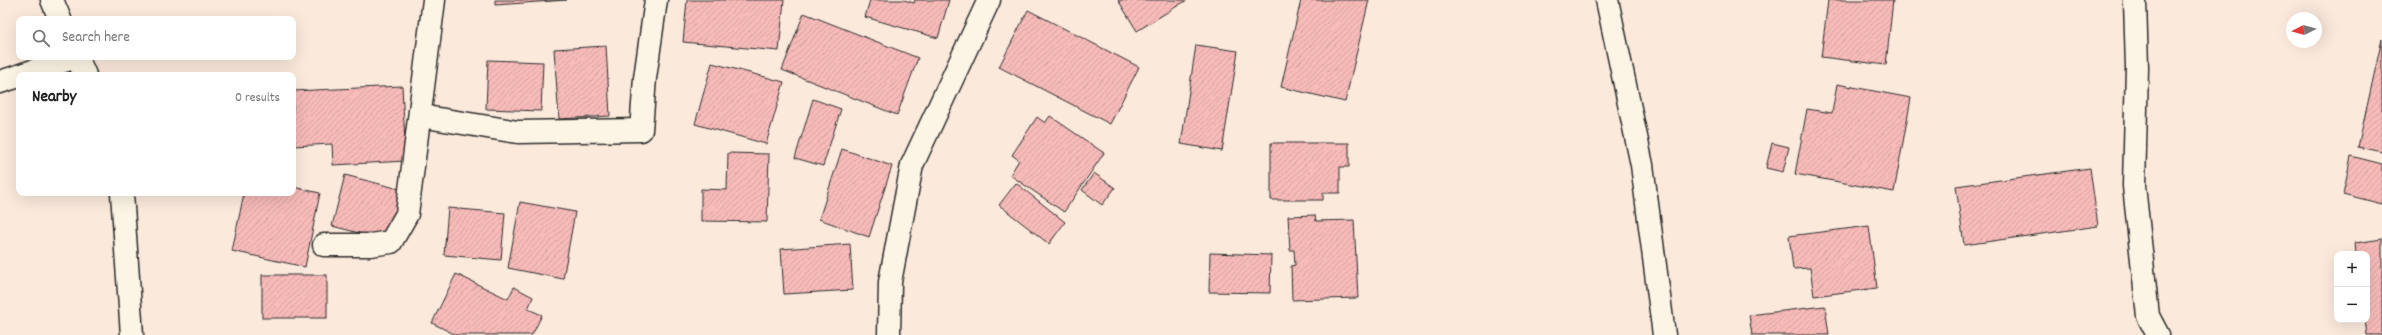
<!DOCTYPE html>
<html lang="en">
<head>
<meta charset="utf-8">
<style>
	:root { --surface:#fff; --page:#f6f6f6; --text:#222; --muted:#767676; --line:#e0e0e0 }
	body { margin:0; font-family:Dekko,sans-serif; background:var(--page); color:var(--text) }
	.controls { position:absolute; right:12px; bottom:12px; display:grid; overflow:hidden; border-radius:8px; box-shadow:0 4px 16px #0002 }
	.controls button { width:36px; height:36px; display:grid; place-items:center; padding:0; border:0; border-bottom:1px solid var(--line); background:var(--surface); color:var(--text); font:20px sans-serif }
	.compass { position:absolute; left:2286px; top:12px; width:36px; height:36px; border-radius:50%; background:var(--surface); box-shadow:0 4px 16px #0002; rotate:264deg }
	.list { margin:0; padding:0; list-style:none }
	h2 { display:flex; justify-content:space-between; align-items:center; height:52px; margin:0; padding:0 16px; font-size:17px }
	h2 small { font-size:13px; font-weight:400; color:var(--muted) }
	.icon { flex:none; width:22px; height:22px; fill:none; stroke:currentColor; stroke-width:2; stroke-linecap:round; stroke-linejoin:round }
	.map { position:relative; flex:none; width:2382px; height:335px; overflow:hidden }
	.search { position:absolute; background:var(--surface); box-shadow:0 4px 16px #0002; left:16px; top:16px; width:280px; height:44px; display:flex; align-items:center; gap:10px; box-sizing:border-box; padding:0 14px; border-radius:8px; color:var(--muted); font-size:15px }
	.panel { position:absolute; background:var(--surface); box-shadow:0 4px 16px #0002; left:16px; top:72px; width:280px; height:124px; border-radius:8px }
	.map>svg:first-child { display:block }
	.building { fill:url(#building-hatch); stroke:#2b2b2b }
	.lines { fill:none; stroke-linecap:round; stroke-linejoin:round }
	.street-casing { stroke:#2b2b2b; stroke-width:25 }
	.street { stroke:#fcf5e5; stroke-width:22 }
</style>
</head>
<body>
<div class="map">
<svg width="2382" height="335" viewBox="0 0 2382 335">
	<defs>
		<pattern id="building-hatch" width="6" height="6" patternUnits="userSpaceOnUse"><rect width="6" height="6" fill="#f7bbb9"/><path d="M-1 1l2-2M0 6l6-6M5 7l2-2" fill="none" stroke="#d4a19f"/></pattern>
	</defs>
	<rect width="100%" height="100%" fill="#fbe9dc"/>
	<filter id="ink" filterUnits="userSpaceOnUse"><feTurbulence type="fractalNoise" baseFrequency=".025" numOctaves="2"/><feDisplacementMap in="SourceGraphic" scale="8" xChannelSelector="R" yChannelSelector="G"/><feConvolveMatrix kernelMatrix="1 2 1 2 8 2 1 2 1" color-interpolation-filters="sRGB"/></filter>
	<g filter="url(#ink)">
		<g class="building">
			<path d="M 495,0 L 567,0 L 495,5 Z"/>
			<path d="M 687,0 L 784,0 L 779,51 L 683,42 Z"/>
			<path d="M 870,0 L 904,0 L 914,3 L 915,0 L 949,0 L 938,38 L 865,17 Z"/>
			<path d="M 1118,0 L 1187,0 L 1137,31 Z"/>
			<path d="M 1301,0 L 1369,0 L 1345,102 L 1281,87 Z"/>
			<path d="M 1828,0 L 1893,0 L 1886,65 L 1821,57 Z"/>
			<path d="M 1028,10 L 1139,67 L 1110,124 L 999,67 Z"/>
			<path d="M 804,13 L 918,58 L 897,115 L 782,70 Z"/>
			<path d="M 2382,39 L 2382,152 L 2358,147 Z"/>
			<path d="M 1196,45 L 1238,51 L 1222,151 L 1181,144 Z"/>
			<path d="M 606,46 L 610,116 L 559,119 L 554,49 Z"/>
			<path d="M 488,60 L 543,62 L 541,111 L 486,109 Z"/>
			<path d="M 712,63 L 784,82 L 766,144 L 695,124 Z"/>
			<path d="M 1837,84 L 1911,98 L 1894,192 L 1795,174 L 1807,109 L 1832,113 Z"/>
			<path d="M 402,86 L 406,161 L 333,165 L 332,144 L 293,146 L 293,91 Z"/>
			<path d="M 813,99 L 841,109 L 823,166 L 795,158 Z"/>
			<path d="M 1050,116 L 1104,153 L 1064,212 L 1010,175 L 1019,160 L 1012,155 L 1037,117 L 1045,123 Z"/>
			<path d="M 1271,143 L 1349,143 L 1349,167 L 1340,167 L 1340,193 L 1323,193 L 1323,200 L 1271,200 Z"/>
			<path d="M 1772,143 L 1789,147 L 1783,172 L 1766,168 Z"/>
			<path d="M 842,149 L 892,166 L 869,237 L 819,219 Z"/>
			<path d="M 728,153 L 769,154 L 767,222 L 701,221 L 701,189 L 727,190 Z"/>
			<path d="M 2351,156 L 2382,164 L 2382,204 L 2343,194 Z"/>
			<path d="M 2090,168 L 2098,226 L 1964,245 L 1956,186 Z"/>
			<path d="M 1094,173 L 1115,188 L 1102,205 L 1082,190 Z"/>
			<path d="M 345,175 L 403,190 L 390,241 L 332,226 Z"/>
			<path d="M 1016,183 L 1065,222 L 1049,244 L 999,205 Z"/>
			<path d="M 293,187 L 320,193 L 305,267 L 232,251 L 244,193 L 293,193 Z"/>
			<path d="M 520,202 L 575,212 L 563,279 L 508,268 Z"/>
			<path d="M 448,208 L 505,213 L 501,260 L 444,255 Z"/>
			<path d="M 1315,215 L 1316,221 L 1354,220 L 1358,298 L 1292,300 L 1291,266 L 1295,265 L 1294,250 L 1290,250 L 1288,216 Z"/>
			<path d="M 1869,226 L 1877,288 L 1814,296 L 1810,268 L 1793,269 L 1789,236 Z"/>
			<path d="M 2382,239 L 2382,335 L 2367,335 L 2365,320 L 2367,320 L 2367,254 L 2356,254 L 2355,243 Z"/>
			<path d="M 850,244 L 853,290 L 784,294 L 781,249 Z"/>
			<path d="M 1210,253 L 1271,255 L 1270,293 L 1209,292 Z"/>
			<path d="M 456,274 L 508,299 L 514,287 L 533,297 L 528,309 L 542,315 L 532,335 L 456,335 L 432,323 Z"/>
			<rect x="262" y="275" width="65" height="43"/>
			<path d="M 1825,306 L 1829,335 L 1752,335 L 1749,315 Z"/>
		</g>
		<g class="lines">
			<defs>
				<g id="street">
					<path d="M 52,0 L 60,19"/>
					<path d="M 1607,0 L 1642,165 L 1664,335"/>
					<path d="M 2135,0 L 2137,68 L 2134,186 L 2148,316 L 2158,335"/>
					<path d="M 77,57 L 85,75"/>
					<path d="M 21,75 L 76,57"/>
					<path d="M 0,82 L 19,76"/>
					<path d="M 420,116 L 518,132 L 641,130 L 645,78 L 656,0"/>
					<path d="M 122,193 L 132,335"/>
					<path d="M 324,245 L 370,245 L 391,242 L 407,214 L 434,0"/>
					<path d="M 889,335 L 890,282 L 912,165 L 989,0"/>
				</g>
			</defs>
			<use href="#street" class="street-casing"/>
			<use href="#street" class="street"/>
		</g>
	</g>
</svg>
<div class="controls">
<button>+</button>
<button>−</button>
</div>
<svg class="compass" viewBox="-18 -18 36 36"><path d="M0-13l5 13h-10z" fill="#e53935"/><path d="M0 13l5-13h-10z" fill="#767676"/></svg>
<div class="search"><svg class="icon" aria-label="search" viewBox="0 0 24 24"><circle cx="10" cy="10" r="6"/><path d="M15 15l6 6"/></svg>Search here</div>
<section class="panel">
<h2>Nearby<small>0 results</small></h2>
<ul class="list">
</ul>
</section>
</div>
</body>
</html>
